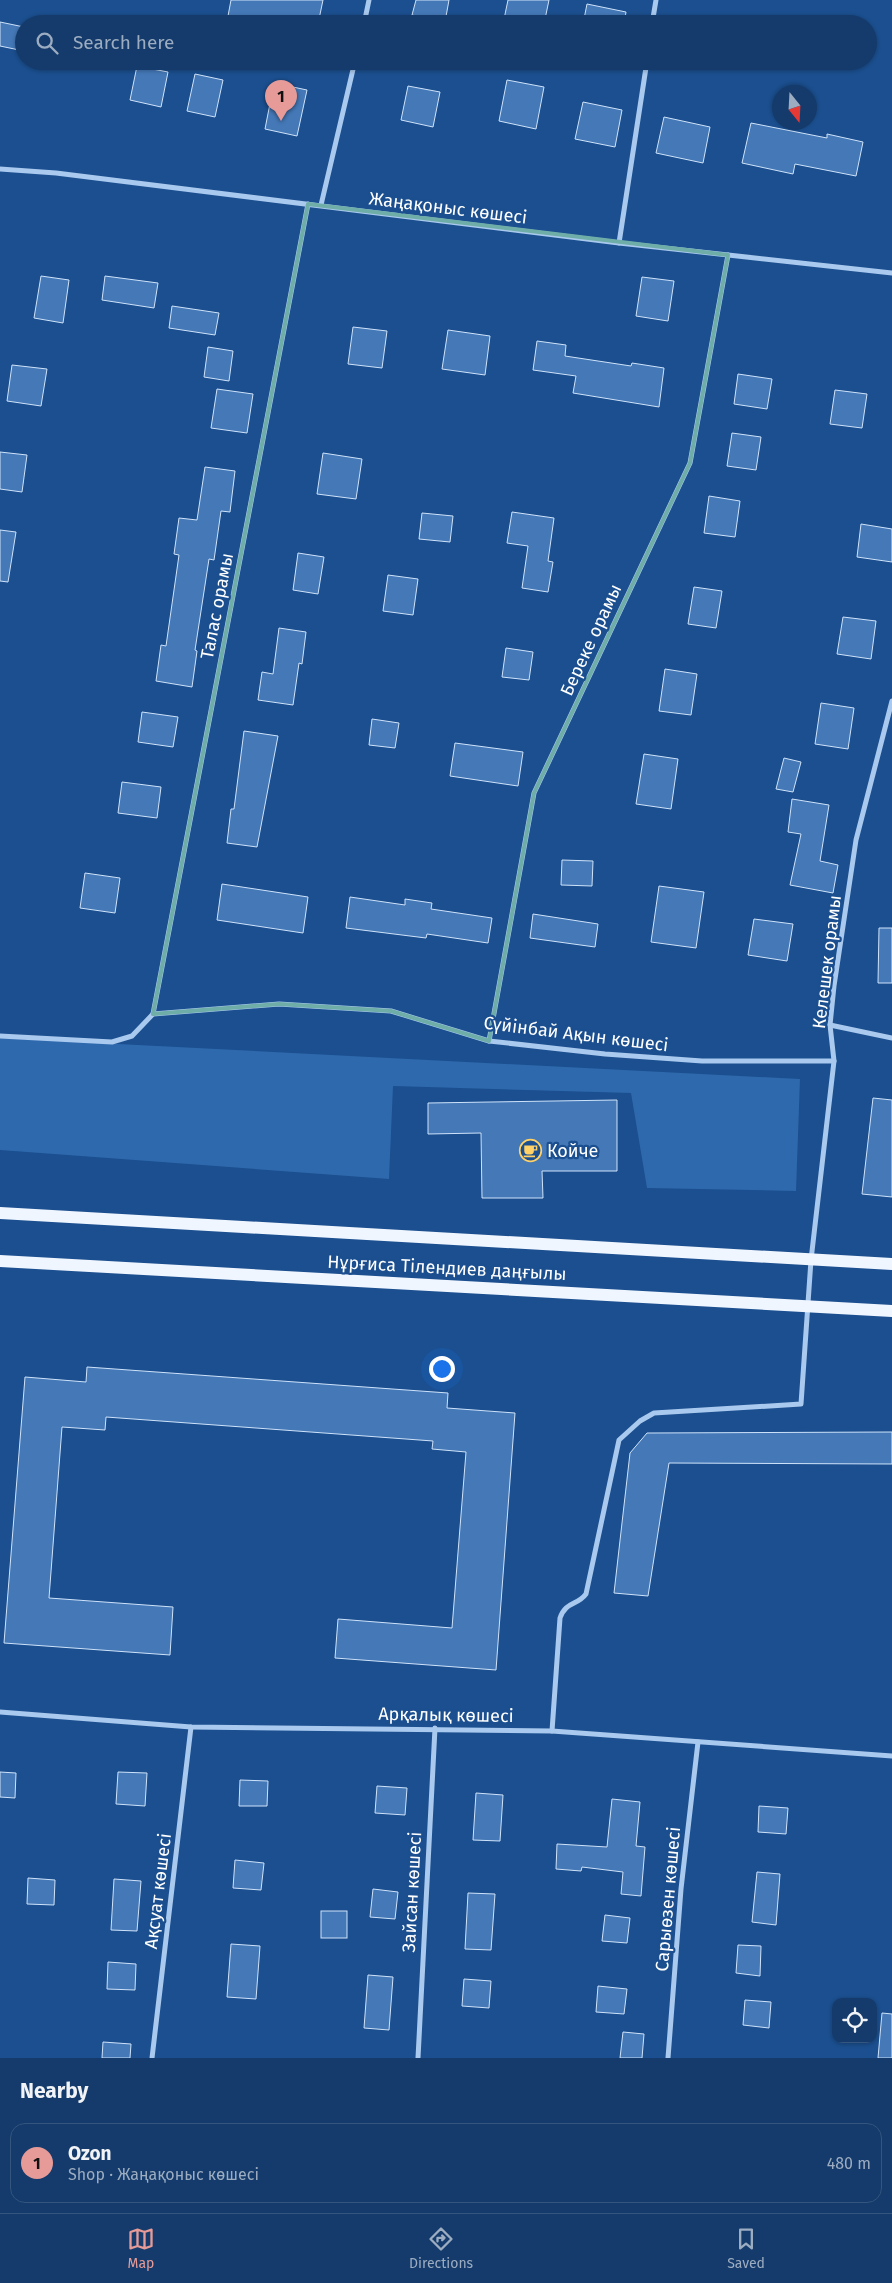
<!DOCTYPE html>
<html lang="en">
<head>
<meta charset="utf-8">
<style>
	:root { --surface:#143b6b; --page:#214673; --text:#f1f3f6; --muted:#9dadc1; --line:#33557e; --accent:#e69b98 }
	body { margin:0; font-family:"Fira Sans",sans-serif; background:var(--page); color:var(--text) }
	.controls { position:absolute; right:15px; bottom:15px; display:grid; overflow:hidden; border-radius:10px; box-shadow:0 1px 4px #0004 }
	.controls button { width:45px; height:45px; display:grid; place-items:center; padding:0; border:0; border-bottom:1px solid var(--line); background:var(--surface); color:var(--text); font:25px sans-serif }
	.compass { position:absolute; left:772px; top:85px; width:45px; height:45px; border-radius:50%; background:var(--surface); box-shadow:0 1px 4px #0004; rotate:162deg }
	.you { position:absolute; left:441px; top:1368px; width:18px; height:18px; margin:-12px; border:4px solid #fff; border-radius:50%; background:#1a73e8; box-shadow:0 0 0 8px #1a73e833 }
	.badge { display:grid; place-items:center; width:32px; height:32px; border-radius:50%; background:var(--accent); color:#111; font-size:16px; font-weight:700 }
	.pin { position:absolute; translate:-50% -41px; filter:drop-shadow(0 1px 2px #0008) }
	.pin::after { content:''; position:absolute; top:26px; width:18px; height:15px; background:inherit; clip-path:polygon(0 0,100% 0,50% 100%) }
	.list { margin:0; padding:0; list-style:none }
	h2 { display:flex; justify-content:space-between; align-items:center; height:65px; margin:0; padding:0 20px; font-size:21px }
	h2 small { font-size:16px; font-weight:400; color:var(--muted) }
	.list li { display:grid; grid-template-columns:32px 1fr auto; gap:15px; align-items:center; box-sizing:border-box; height:80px; margin:0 10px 10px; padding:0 10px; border:1px solid var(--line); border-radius:15px }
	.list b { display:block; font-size:19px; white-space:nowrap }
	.list p { margin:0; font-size:16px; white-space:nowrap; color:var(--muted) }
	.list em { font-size:16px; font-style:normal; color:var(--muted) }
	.icon { flex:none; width:28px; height:28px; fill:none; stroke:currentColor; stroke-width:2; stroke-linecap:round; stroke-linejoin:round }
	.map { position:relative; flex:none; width:892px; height:2058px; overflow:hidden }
	.search { position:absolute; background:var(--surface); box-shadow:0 1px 4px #0004; left:15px; right:15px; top:15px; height:55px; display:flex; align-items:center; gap:12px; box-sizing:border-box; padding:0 18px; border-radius:28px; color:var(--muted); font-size:19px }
	.sheet { height:155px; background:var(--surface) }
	nav { display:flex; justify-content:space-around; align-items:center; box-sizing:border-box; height:70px; border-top:1px solid var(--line); background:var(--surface); font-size:14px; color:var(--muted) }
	nav a { display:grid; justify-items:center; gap:2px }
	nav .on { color:var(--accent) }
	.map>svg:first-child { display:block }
	.green { fill:#2e69ad }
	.building { fill:#4478b7; stroke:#cfe3fa }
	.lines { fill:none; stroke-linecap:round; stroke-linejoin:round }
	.street { stroke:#a9c9ee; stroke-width:5 }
	.primary { stroke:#f0f6ff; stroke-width:12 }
	.marked { fill:none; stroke:#6fada8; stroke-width:4; stroke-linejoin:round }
	.labels { text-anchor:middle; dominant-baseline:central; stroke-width:4.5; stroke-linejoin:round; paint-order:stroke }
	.street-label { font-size:18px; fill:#fff; stroke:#1b4f8f }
	.poi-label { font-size:18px; fill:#fff; stroke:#1b4f8f; text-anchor:start }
</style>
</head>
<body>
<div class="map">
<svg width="892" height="2058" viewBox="0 0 892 2058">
	<rect width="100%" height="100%" fill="#1b4f8f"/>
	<path class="green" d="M 0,1038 L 800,1079 L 796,1191 L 647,1188 L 631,1093 L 393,1086 L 389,1179 L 0,1150 Z"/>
	<g class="building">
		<path d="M 231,0 L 323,0 L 318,24 L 266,24 L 228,16 Z"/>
		<path d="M 416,0 L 449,0 L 445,22 L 412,15 Z"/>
		<path d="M 508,0 L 549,0 L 544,24 L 503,24 Z"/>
		<path d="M 587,4 L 626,12 L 624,24 L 583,24 Z"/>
		<path d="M 0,22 L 24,27 L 24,51 L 0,46 Z"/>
		<path d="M 137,66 L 168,72 L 161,107 L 130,100 Z"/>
		<path d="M 195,74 L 223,80 L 215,117 L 187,111 Z"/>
		<path d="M 507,80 L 544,87 L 536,129 L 499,121 Z"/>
		<path d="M 274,83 L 307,90 L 297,136 L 265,129 Z"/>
		<path d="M 408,86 L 440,92 L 433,127 L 401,120 Z"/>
		<path d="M 583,102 L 622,110 L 615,147 L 575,139 Z"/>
		<path d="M 664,117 L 710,127 L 703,163 L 656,153 Z"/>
		<path d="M 751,123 L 827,138 L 827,134 L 863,142 L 856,176 L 795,164 L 793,174 L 742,163 Z"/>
		<path d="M 41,276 L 69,280 L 63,323 L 34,318 Z"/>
		<path d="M 105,276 L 158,283 L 154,308 L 102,300 Z"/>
		<path d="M 642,277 L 674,281 L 668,321 L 636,316 Z"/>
		<path d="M 172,306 L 219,313 L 215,335 L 169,328 Z"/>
		<path d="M 353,327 L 387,331 L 382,368 L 348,364 Z"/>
		<path d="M 448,330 L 490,336 L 485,375 L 442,369 Z"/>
		<path d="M 537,341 L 566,345 L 565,356 L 631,366 L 632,363 L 664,368 L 659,407 L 573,393 L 576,376 L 533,370 Z"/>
		<path d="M 208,347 L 233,351 L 229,381 L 204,377 Z"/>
		<path d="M 12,365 L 47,369 L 41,406 L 7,401 Z"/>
		<path d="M 738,374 L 772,379 L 767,409 L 734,404 Z"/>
		<path d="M 217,389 L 253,394 L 247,433 L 211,428 Z"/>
		<path d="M 835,390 L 867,394 L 862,428 L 830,424 Z"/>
		<path d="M 732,433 L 761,437 L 756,470 L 727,466 Z"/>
		<path d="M 0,452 L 27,455 L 22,492 L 0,489 Z"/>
		<path d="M 323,453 L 362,459 L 356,499 L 317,494 Z"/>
		<path d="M 205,467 L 235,471 L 230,512 L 221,511 L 214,560 L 209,559 L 195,650 L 197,651 L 192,687 L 156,681 L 161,645 L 166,646 L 179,555 L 174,554 L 179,518 L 197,520 Z"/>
		<path d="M 709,496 L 740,501 L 735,537 L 704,533 Z"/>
		<path d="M 512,512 L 554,518 L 548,561 L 553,562 L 548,592 L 522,588 L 528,546 L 507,543 Z"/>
		<path d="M 422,513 L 453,516 L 450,542 L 419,539 Z"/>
		<path d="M 861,524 L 892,529 L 892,562 L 857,557 Z"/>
		<path d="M 0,530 L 16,532 L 8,582 L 0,581 Z"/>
		<path d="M 298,553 L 324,557 L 318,594 L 293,590 Z"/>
		<path d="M 388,575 L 418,579 L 413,615 L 383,611 Z"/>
		<path d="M 694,587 L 722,591 L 716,628 L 688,624 Z"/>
		<path d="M 843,617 L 876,621 L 871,659 L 837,654 Z"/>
		<path d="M 279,628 L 306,632 L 302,664 L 299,663 L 293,705 L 258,700 L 262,672 L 273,674 Z"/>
		<path d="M 506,648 L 533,652 L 529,680 L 502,677 Z"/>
		<path d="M 665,669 L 697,674 L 691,715 L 659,711 Z"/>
		<path d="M 821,703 L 854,708 L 848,749 L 815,744 Z"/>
		<path d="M 142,712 L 178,717 L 173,747 L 138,742 Z"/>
		<path d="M 372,719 L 399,723 L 395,748 L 369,745 Z"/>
		<path d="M 244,731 L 278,736 L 257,847 L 227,843 L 231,809 L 234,809 Z"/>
		<path d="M 455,743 L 523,752 L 518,786 L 450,776 Z"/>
		<path d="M 644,754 L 678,759 L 671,809 L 636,804 Z"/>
		<path d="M 784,758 L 801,762 L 793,792 L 776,789 Z"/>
		<path d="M 122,782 L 161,787 L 157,818 L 118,813 Z"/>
		<path d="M 792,799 L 829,805 L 820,861 L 838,865 L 833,893 L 790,885 L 801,834 L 788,832 Z"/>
		<path d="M 562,860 L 593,861 L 592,886 L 561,885 Z"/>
		<path d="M 85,873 L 120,878 L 115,913 L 80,908 Z"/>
		<path d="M 222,884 L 308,897 L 303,933 L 217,920 Z"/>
		<path d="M 659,886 L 704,892 L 696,948 L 651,942 Z"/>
		<path d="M 350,897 L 405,905 L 405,899 L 432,903 L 431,909 L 492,918 L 488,943 L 427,934 L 426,938 L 346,928 Z"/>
		<path d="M 533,914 L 598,924 L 595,947 L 530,938 Z"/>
		<path d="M 754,919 L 793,924 L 787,961 L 748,955 Z"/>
		<path d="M 879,928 L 892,928 L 892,983 L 878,983 Z"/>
		<path d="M 873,1098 L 892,1100 L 892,1197 L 862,1194 Z"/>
		<path d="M 617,1100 L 617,1171 L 542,1171 L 543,1198 L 482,1198 L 481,1133 L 428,1134 L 428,1103 Z"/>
		<path d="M 87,1367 L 448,1393 L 447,1408 L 515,1413 L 496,1670 L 335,1658 L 338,1619 L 452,1628 L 466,1452 L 432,1449 L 433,1441 L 106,1417 L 105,1430 L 62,1427 L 49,1598 L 173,1607 L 170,1655 L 4,1643 L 25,1377 L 86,1382 Z"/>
		<path d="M 892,1432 L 892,1464 L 669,1463 L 648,1596 L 614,1593 L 630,1453 L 647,1433 Z"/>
		<path d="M 0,1772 L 16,1773 L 15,1798 L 0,1797 Z"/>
		<path d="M 118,1772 L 147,1773 L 145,1806 L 116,1804 Z"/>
		<path d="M 240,1780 L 268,1781 L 267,1806 L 239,1806 Z"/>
		<path d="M 377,1786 L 407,1788 L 405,1815 L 375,1813 Z"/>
		<path d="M 476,1793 L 503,1795 L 500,1841 L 473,1840 Z"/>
		<path d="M 612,1799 L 640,1802 L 636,1846 L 645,1847 L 641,1896 L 621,1894 L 623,1872 L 582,1867 L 581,1871 L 556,1869 L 557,1844 L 607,1847 Z"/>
		<path d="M 759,1806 L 788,1808 L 786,1834 L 758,1832 Z"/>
		<path d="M 235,1860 L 264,1863 L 261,1890 L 233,1888 Z"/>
		<path d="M 757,1872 L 780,1874 L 776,1925 L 752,1922 Z"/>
		<path d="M 28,1878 L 55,1880 L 54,1905 L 27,1904 Z"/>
		<path d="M 114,1879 L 141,1881 L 137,1931 L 111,1930 Z"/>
		<path d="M 373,1889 L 398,1892 L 395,1919 L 370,1917 Z"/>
		<path d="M 468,1893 L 495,1894 L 491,1950 L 465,1949 Z"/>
		<rect x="321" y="1911" width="26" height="27"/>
		<path d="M 605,1915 L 630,1918 L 627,1943 L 602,1941 Z"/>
		<path d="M 231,1944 L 260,1946 L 256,1999 L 227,1997 Z"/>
		<path d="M 738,1945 L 761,1946 L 760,1976 L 736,1973 Z"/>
		<path d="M 108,1962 L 136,1964 L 135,1990 L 107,1989 Z"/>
		<path d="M 368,1975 L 393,1977 L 389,2030 L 364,2028 Z"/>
		<path d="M 464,1979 L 491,1981 L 489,2008 L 462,2006 Z"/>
		<path d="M 598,1986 L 627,1989 L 624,2014 L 596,2012 Z"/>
		<path d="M 745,2000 L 771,2002 L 769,2028 L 743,2025 Z"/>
		<path d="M 882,2013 L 892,2014 L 892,2058 L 878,2058 Z"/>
		<path d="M 623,2032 L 644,2034 L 642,2058 L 620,2058 Z"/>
		<path d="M 103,2042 L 131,2044 L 130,2058 L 102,2058 Z"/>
	</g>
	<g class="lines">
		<g class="street">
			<path d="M 364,24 L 369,0"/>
			<path d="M 652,24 L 656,0"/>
			<path d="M 0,169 L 56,173 L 619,243 L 892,273"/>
			<path d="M 321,205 L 355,61"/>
			<path d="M 619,243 L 647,61"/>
			<path d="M 153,1014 L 308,204"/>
			<path d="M 830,1025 L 892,1038"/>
			<path d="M 0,1036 L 112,1042 L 132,1036 L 153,1014 L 279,1004 L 391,1011 L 489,1041 L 605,1054 L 702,1061 L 834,1061"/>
			<path d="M 489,1041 L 534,793 L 690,463 L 728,255"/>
			<path d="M 0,1712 L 191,1727 L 552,1731 L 892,1756"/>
			<path d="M 552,1731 L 560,1618 C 566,1601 577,1606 586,1594 L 619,1440 L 640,1421 L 654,1413 L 801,1404 L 811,1260 L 834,1061 L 830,1025 L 834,986 L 856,840 L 892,701"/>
			<path d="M 152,2058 L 191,1727"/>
			<path d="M 418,2058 L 435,1728"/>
			<path d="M 668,2058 L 681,1889 L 698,1742"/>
		</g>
		<g class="primary">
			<path d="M 0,1213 L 892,1264"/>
			<path d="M 0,1261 L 892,1311"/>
		</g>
	</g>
	<path class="marked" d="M 308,204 L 728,255 L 690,463 L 534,793 L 489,1041 L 391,1011 L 279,1004 L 153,1014 Z"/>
	<defs>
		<symbol id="cafe-ring" viewBox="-11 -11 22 22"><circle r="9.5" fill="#1b4f8f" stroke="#ffd166" stroke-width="1.5"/><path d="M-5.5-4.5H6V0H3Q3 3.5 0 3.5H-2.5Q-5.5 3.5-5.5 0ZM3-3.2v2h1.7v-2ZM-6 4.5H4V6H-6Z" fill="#ffd166"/></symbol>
	</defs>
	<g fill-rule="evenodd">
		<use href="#cafe-ring" x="518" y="1138" width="25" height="25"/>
	</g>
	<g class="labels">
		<g class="street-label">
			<text transform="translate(448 208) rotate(7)">Жаңақоныс көшесі</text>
			<text transform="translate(217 606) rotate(-79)">Талас орамы</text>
			<text transform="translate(591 640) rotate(-65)">Береке орамы</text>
			<text transform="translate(827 962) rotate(-83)">Келешек орамы</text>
			<text transform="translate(576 1034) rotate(7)">Сүйінбай Ақын көшесі</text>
			<text transform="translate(447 1268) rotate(3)">Нұрғиса Тілендиев даңғылы</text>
			<text transform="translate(446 1715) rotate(1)">Арқалық көшесі</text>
			<text transform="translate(158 1891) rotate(-83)">Ақсуат көшесі</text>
			<text transform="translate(412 1892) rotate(-87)">Зайсан көшесі</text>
			<text transform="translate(668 1899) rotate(-85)">Сарыөзен көшесі</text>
		</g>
		<g class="poi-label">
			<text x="547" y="1151">Койче</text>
		</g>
	</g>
</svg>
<div class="controls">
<button><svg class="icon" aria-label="locate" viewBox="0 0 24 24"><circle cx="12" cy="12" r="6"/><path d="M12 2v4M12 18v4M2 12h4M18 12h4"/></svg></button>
</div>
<svg class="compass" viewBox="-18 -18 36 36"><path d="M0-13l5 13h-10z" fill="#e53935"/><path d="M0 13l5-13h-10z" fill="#9dadc1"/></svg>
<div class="you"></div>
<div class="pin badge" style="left:281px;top:121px">1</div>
<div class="search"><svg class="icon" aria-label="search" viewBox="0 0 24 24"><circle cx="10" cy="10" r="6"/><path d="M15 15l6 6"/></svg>Search here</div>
</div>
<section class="sheet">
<h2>Nearby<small></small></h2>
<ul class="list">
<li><span class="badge">1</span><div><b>Ozon</b><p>Shop · Жаңақоныс көшесі</p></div><em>480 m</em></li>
</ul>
</section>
<nav>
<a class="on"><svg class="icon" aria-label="map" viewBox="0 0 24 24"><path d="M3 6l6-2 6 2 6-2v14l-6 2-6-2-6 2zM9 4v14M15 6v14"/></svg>Map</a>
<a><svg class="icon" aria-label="directions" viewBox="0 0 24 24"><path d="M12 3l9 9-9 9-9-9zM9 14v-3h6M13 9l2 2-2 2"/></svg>Directions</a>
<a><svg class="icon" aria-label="saved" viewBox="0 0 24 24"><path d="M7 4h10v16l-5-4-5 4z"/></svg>Saved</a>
</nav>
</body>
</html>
